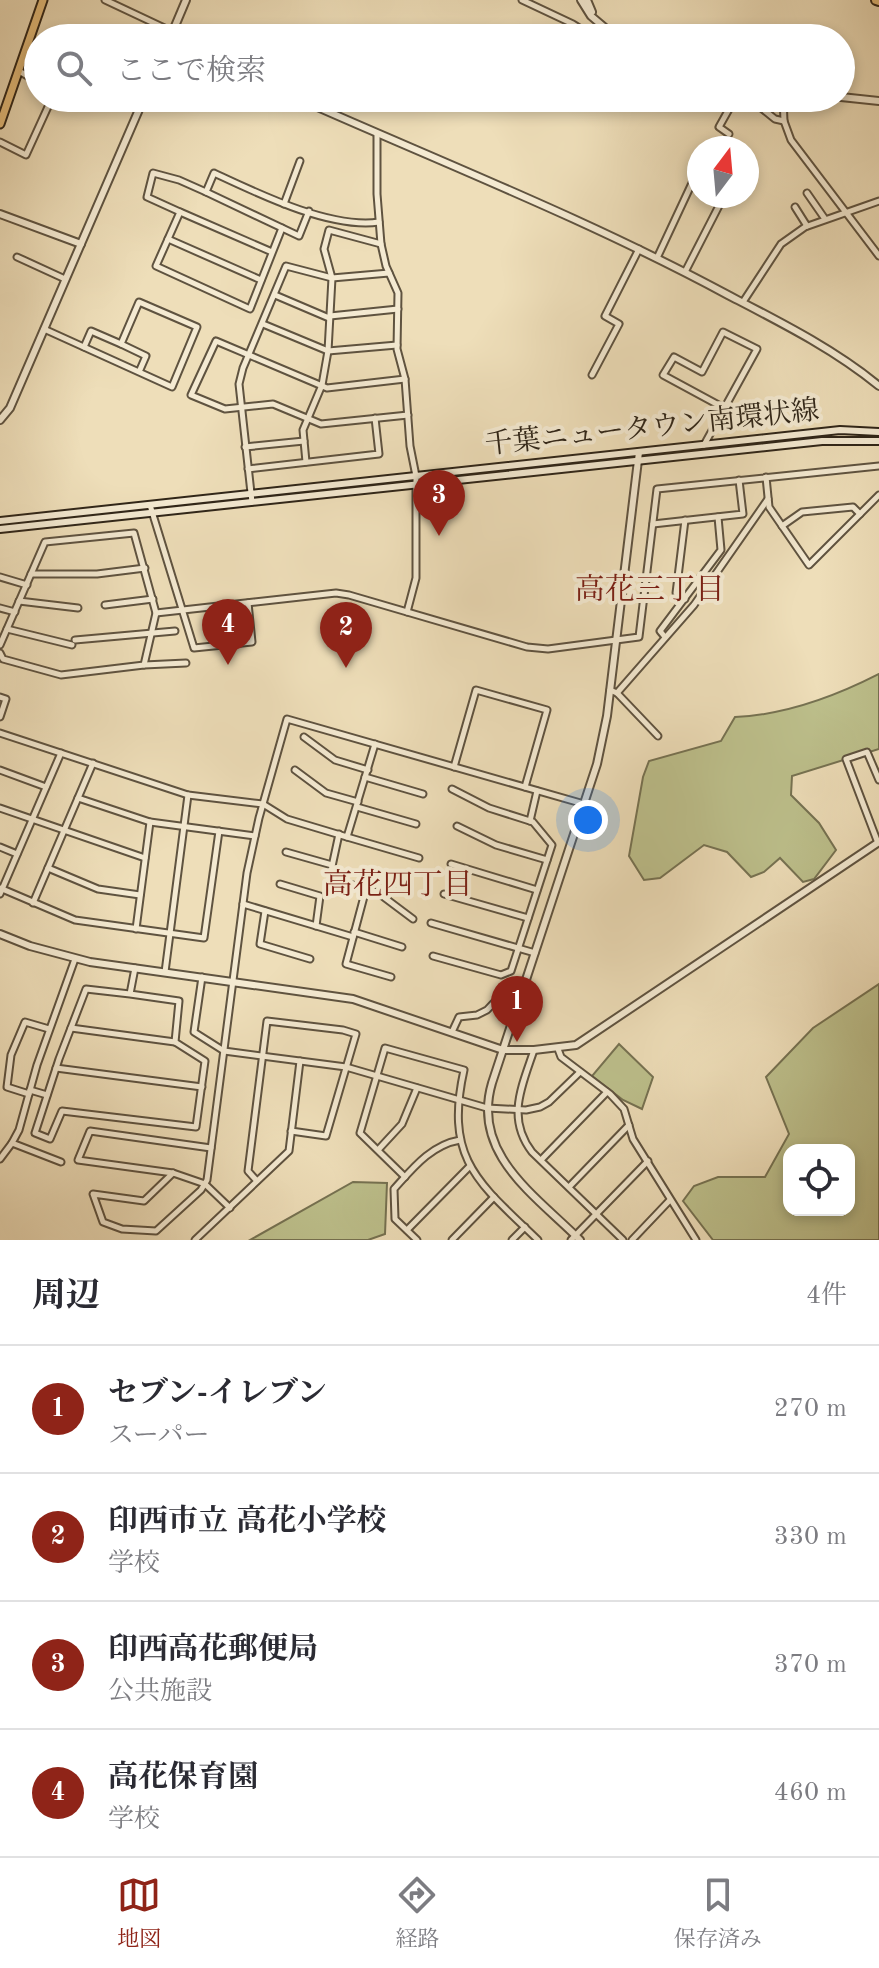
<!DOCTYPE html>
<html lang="ja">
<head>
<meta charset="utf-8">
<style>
	:root { --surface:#fff; --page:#f7f7f7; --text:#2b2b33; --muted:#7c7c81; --line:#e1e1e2; --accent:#8f2418 }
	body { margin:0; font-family:"Old Standard TT","Noto Serif JP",serif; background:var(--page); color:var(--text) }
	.controls { position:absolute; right:24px; bottom:24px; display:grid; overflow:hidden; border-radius:16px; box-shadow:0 4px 12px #0003 }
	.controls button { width:72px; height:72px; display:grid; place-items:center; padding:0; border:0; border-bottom:2px solid var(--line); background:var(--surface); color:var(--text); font:40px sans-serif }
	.compass { position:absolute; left:687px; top:136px; width:72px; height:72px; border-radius:50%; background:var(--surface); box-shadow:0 4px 12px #0003; rotate:16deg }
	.you { position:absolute; left:588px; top:820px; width:28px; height:28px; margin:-20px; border:6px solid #fff; border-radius:50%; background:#1a73e8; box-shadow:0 0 0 12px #1a73e833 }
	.badge { display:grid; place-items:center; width:52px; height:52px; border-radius:50%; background:var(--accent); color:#fff; font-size:26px; font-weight:700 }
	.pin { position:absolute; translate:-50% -66px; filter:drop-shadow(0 2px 4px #0008) }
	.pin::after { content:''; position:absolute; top:42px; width:28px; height:24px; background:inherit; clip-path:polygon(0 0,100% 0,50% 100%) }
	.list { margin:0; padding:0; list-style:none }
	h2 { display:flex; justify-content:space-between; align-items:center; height:104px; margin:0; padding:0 32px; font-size:34px }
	h2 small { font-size:26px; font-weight:400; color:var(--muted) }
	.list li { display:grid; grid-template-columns:52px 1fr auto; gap:24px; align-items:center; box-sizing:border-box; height:128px; padding:0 32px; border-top:2px solid var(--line) }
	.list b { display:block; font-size:30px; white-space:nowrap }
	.list p { margin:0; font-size:26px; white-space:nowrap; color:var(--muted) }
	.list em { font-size:26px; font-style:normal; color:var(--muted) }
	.icon { flex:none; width:44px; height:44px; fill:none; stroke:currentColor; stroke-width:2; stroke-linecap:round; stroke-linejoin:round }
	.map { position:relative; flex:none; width:879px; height:1240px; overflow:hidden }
	.search { position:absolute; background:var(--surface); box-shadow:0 4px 12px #0003; left:24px; right:24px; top:24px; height:88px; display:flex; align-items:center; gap:20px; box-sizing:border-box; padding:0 28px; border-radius:44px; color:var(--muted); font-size:30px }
	.sheet { height:616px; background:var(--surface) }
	nav { display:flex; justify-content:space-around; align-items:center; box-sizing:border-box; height:112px; border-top:2px solid var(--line); background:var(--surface); font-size:22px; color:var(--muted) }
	nav a { display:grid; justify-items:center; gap:4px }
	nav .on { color:var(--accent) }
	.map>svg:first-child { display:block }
	.green { fill:#bdc08c; stroke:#767252; stroke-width:2; fill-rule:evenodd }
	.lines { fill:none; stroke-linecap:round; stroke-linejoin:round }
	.minor-casing { stroke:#5f5340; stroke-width:9 }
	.tertiary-casing { stroke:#5f5340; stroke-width:10 }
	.secondary-casing { stroke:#2f2518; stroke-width:10 }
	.primary-casing { stroke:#2f2518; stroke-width:11 }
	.trunk-casing { stroke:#2f2518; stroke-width:12 }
	.minor { stroke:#f4ead2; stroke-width:5 }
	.tertiary { stroke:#f4ead2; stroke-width:6 }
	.secondary { stroke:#f4ead2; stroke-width:6 }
	.primary { stroke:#e7bf7c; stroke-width:7 }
	.trunk { stroke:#e7bf7c; stroke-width:8 }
	.labels { text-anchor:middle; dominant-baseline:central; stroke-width:8; stroke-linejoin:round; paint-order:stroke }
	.street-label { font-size:28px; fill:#2f2518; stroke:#f4ead2 }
	.neighbourhood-label { font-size:30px; fill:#7a1f14; stroke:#f4ead2 }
</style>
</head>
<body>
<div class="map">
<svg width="879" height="1240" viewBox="0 0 879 1240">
	<rect width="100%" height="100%" fill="#eedeb9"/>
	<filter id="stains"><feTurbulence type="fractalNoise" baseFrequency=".0025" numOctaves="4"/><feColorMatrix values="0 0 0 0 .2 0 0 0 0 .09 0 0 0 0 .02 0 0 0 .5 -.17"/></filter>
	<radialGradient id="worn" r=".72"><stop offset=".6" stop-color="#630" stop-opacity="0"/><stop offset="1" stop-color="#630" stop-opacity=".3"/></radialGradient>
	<g class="green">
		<path d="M 879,674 L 879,749 L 792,776 L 791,795 L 819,823 L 836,850 L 814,879 L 803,882 L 780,858 L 764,872 L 751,877 L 727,852 L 704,845 L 660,878 L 644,880 L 629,856 L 643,777 L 649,761 L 721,741 L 735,717 C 786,715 834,697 879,674 Z"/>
		<path d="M 879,984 L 879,1240 L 713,1240 L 683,1201 L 694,1186 L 718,1177 L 765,1177 L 789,1134 L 766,1077 L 813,1028 ZM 849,1150 L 849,1210 L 789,1210 L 789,1150 Z"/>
		<path d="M 619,1044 L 653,1077 L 642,1109 L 623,1100 L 592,1076 Z"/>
		<path d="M 353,1182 L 387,1183 L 385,1234 L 368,1240 L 250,1240 Z"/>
	</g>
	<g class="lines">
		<defs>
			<g id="minor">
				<path d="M 105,0 L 173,32"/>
				<path d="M 522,0 L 573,24 L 595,38"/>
				<path d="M 19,71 L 38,82"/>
				<path d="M 749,98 L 775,119 L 784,121"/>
				<path d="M 783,98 L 784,121 L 791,140 L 879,256"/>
				<path d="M 377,134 L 377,194 L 381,244 L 386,266 L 398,293 L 397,349 L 405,379 L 410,446 L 416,476 L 416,578 L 407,612"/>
				<path d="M 729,134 L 719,127 L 733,102 L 732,98"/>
				<path d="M 0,142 L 26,155 L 52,98"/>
				<path d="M 807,193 L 825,219"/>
				<path d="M 284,204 L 300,161"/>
				<path d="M 795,207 L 807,226"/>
				<path d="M 309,211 L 299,236 L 206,192 L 214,173 C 259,194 330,229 379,222"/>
				<path d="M 180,212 L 147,197 L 153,173 L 179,180 L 206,192"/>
				<path d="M 168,239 L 261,280"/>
				<path d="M 272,252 L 180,212 L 156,266 L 250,309 L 282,228"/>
				<path d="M 17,257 L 65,279"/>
				<path d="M 657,258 L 693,181 L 699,183"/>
				<path d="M 685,272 L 724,196"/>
				<path d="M 275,295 L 329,318"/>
				<path d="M 743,302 L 781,244 L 805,227 L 879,201"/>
				<path d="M 330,316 L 398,309"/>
				<path d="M 263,324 L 328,351 L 397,345"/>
				<path d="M 44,329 L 172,387 L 197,327 L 139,302 L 121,344 L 146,356 L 139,372"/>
				<path d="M 84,347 L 91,331 L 121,344"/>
				<path d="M 592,375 L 619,324 L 605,316 L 639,249"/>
				<path d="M 405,379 L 327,388 L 216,341 L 191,395 L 225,409 L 273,404 L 321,424 L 408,415"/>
				<path d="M 704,445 L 757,349 L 723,332 L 702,372 L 674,357 L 663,375 L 724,408"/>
				<path d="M 245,447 L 304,441"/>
				<path d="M 306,462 L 303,430 L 322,385 L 328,351 L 332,278 L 324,249 L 329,230 L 381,244"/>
				<path d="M 248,469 L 379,454 L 375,418"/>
				<path d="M 766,477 L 769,507 L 809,565 L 879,495"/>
				<path d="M 252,502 L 239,384 L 243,368 L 286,266 L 332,278 L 389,273"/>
				<path d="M 150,505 L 194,648 L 252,642 L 248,603"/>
				<path d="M 653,524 L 743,514 L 739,480"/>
				<path d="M 782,526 L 802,512 L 853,507 L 860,514"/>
				<path d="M 31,574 L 97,574 L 145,568"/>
				<path d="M 0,577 L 27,585"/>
				<path d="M 685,599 L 676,593 L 685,520"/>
				<path d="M 19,601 L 78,608"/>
				<path d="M 105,605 L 153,599"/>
				<path d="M 0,608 L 15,612"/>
				<path d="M 156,613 L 336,593 L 349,595 L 527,647 L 548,649 L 639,637 L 657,489 L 879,466"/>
				<path d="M 7,629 L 72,645"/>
				<path d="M 665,637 L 660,631 L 721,550 L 718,517"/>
				<path d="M 75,640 L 175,631"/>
				<path d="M 0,645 L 45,542 L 134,533 L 156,613 L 144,665 L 61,675 L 3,659 L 0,653"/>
				<path d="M 144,665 L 186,663"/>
				<path d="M 610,690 L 617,693 L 658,736"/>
				<path d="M 617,693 L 694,605 L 768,499"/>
				<path d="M 0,697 L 6,699 L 0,717"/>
				<path d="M 0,733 L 188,795 L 263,804 L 287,819 L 347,837 L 375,744"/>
				<path d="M 304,737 L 335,760 L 368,770"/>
				<path d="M 454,767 L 476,690 L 547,710 L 525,787"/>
				<path d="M 0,770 L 46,787"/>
				<path d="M 295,770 L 326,793 L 358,802"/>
				<path d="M 365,777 L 423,794"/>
				<path d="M 78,798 L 150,822 L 255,836"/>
				<path d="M 357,807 L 416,824"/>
				<path d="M 0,808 L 145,858"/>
				<path d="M 530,821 L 537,791"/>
				<path d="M 457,826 L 496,845 L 547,860"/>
				<path d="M 339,834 L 331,871 L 339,881 L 377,892 L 413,919"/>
				<path d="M 347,837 L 419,858"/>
				<path d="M 878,843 L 846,759 L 867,752 L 879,780"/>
				<path d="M 0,847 L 17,854"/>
				<path d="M 286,852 L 332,865"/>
				<path d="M 451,864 L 537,890"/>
				<path d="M 48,868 L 98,889 L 140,895"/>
				<path d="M 280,884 L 320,896 L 316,926"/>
				<path d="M 0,888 L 75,920 L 204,938 L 219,831"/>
				<path d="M 366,889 L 346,964 L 391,977"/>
				<path d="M 0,894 L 61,753"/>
				<path d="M 444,894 L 528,918"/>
				<path d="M 33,903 L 93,763"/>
				<path d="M 243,904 L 353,937"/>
				<path d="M 265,911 L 260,944 L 310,959"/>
				<path d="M 431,923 L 535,953"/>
				<path d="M 136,929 L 150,822"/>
				<path d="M 354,932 L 402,947"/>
				<path d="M 433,956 L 501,975 L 511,971 L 552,845 L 533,822 L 489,808 L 452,789"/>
				<path d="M 165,972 L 188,795"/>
				<path d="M 202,977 L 194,1032 L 224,1051 L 346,1067 L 487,1108 L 526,1110 L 540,1107 L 549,1102 L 580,1072"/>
				<path d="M 130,994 L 179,1001 L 175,1042 L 205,1061 L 196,1127 L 62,1111 L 50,1139 L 35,1133 L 59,1059 L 86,989 L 130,994 L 135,968"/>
				<path d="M 71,1028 L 175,1042"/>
				<path d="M 452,1032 L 459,1017 L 477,1015 L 487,1010 L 503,993 L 520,997"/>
				<path d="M 558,1049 L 561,1057 L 610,1094 L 624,1109 L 633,1139 L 696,1240"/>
				<path d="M 534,1050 C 522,1086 506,1118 532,1152 L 623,1240"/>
				<path d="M 56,1068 L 202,1087"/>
				<path d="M 30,1090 L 47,1095"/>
				<path d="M 29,1094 L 7,1087 L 11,1055 L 25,1022 L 49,1029"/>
				<path d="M 211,1148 L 90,1131 L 78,1160 L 173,1173 L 205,1184 L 230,1208"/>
				<path d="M 378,1150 L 402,1124 L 417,1088"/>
				<path d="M 0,1159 L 12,1143"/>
				<path d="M 541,1160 L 607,1092"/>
				<path d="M 61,1162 L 12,1143 L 19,1130 L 37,1065 L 75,959"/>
				<path d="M 173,1173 L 144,1201 L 93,1194 L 103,1222 L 122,1229 L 156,1231 L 201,1190 L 207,1180 L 247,873 L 259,818 L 287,719 L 584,804"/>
				<path d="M 405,1177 L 360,1133 L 385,1048 L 464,1070 C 444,1160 479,1183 538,1240"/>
				<path d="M 257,1181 L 248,1171 L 267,1021 L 343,1030 L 356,1034 L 326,1136 L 291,1131"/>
				<path d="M 569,1187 L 629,1125"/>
				<path d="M 407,1230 L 470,1166"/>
				<path d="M 195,1240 L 289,1151 L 300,1061"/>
				<path d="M 417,1240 L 395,1219 L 394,1189 C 413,1168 431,1145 460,1140"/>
				<path d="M 452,1240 L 494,1197"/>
				<path d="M 512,1240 L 525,1227"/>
				<path d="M 571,1240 L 648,1161"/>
				<path d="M 632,1240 L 670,1200"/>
			</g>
			<g id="tertiary">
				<path d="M 581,0 L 591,16 L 617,38"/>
				<path d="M 587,0 L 592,12"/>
				<path d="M 170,38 L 186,0"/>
				<path d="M 841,97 L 879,101"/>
				<path d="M 297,98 C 441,162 589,220 728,295 C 780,322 834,349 879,386"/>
				<path d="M 0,214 L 81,244"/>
				<path d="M 0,420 L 10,408 L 144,98"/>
				<path d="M 0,934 L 30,946 L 90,962 L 353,999 L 503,1050 L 534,1050 L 576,1045 L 879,842"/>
				<path d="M 580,1240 C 535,1195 471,1154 492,1083 L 597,764 L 607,716 L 639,452"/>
			</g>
			<g id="secondary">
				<path d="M 0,521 L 840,430 L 879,432"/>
				<path d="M 0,529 L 822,441 L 879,441"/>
			</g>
			<path id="primary" d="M 0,124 L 43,0"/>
			<path id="trunk" d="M 876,0 L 879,1"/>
		</defs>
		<use href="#minor" class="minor-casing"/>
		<use href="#tertiary" class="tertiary-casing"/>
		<use href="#secondary" class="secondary-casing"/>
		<use href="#primary" class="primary-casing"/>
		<use href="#trunk" class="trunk-casing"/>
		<use href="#minor" class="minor"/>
		<use href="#tertiary" class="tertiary"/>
		<use href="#secondary" class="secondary"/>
		<use href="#primary" class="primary"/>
		<use href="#trunk" class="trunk"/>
	</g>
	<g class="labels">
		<g class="street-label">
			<text transform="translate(652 429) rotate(-6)">千葉ニュータウン南環状線</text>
		</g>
		<g class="neighbourhood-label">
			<text x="650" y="591">高花三丁目</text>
			<text x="398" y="886">高花四丁目</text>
		</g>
	</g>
	<rect width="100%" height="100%" filter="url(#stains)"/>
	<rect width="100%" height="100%" fill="url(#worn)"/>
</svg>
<div class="controls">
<button><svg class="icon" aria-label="locate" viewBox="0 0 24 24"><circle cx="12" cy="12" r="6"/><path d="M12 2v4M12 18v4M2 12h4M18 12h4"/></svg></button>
</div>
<svg class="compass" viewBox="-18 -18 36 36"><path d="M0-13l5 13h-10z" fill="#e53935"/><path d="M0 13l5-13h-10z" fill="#7c7c81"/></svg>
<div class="you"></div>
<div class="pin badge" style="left:517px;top:1042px">1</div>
<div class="pin badge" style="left:346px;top:668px">2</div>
<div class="pin badge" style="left:439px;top:536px">3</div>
<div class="pin badge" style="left:228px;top:665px">4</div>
<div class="search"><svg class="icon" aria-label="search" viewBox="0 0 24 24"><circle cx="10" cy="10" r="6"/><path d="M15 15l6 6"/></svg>ここで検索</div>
</div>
<section class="sheet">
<h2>周辺<small>4件</small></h2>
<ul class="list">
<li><span class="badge">1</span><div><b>セブン-イレブン</b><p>スーパー</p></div><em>270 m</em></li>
<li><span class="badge">2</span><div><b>印西市立 高花小学校</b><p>学校</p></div><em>330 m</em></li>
<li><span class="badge">3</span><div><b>印西高花郵便局</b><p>公共施設</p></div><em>370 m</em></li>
<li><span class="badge">4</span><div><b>高花保育園</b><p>学校</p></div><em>460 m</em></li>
</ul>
</section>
<nav>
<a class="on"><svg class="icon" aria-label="map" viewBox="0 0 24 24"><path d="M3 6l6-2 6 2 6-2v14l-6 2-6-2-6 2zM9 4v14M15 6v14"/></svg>地図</a>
<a><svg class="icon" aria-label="directions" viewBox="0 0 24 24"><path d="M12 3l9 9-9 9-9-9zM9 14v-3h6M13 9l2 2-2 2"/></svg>経路</a>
<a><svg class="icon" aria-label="saved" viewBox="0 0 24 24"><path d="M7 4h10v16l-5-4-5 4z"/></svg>保存済み</a>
</nav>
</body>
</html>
